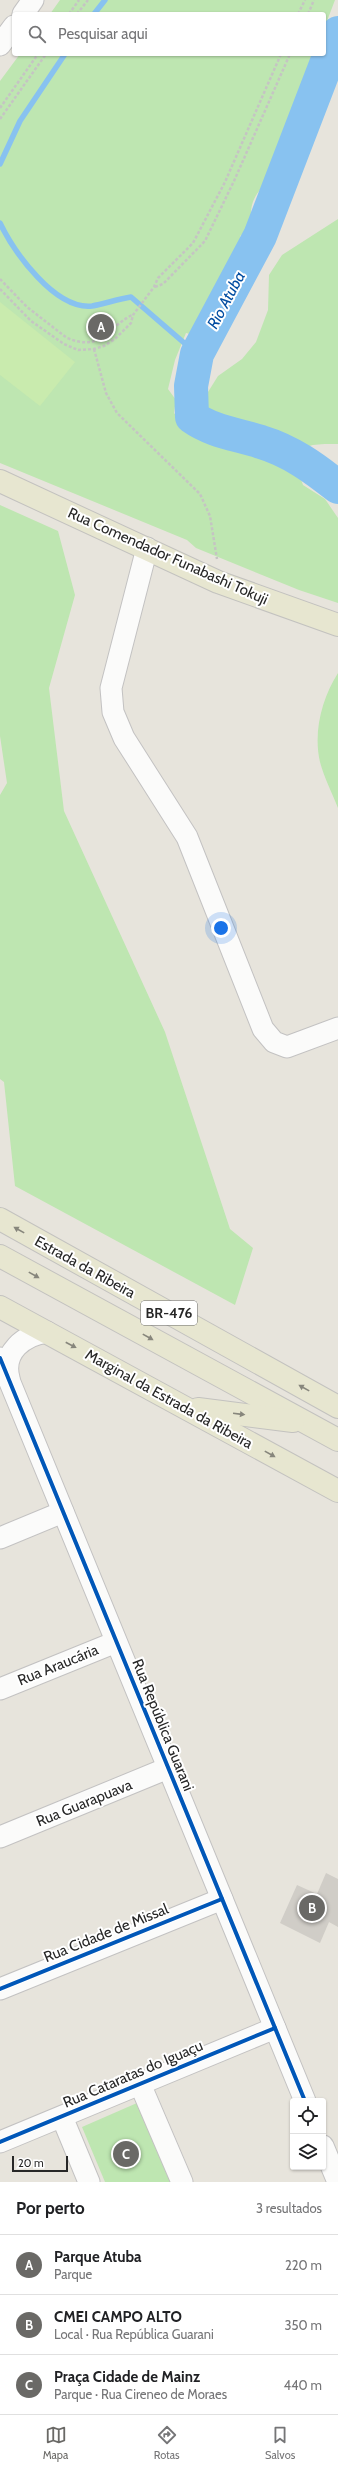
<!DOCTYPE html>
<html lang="pt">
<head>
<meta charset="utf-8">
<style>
	:root { --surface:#fff; --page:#f2f2f2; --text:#202124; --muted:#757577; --line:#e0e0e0; --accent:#6a6966 }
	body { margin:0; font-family:Cabin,sans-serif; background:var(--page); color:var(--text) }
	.controls { position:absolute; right:12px; bottom:12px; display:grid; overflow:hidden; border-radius:4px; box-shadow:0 1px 3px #0004 }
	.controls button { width:36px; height:36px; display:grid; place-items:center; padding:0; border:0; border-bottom:1px solid var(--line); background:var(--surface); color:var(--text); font:20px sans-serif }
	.scale { position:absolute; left:12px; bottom:10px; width:56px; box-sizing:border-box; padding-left:4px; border:2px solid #272727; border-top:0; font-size:11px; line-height:14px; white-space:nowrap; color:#272727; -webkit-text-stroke:3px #fff; paint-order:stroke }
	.you { position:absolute; left:221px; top:928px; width:14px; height:14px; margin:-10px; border:3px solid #fff; border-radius:50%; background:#1a73e8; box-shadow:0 0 0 6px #1a73e833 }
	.badge { display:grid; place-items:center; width:26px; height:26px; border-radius:50%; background:var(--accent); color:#fff; font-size:13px; font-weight:700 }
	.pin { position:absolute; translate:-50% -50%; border:2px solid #fff; box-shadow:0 1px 4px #0006 }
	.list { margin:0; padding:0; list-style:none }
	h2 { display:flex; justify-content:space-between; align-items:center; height:52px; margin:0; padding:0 16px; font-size:17px }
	h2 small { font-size:13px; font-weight:400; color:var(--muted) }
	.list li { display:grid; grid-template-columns:26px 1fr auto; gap:12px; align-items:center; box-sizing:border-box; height:60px; padding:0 16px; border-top:1px solid var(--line) }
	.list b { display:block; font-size:15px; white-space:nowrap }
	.list p { margin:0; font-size:13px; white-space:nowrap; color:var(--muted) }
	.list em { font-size:13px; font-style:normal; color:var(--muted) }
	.icon { flex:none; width:22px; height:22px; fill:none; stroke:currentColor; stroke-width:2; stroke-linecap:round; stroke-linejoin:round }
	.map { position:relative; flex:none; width:338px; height:2182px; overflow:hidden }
	.search { position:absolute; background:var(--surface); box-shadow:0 1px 3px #0004; left:12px; right:12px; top:12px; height:44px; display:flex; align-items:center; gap:10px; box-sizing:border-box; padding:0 14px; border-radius:4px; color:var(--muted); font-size:15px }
	.sheet { height:232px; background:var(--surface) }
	nav { display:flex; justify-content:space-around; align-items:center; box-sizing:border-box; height:56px; border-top:1px solid var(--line); background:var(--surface); font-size:11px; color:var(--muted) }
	nav a { display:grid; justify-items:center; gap:2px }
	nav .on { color:var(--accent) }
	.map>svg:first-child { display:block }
	.green { fill:#bee6b1 }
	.pitch { fill:#c9ebae }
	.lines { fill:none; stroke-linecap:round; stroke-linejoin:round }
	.stream { stroke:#88c2f0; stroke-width:5.5 }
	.river { stroke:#88c2f0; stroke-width:34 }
	.building { fill:#d0cdc7 }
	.minor-casing { stroke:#c3c2c2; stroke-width:23 }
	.major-casing { stroke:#c3c2bf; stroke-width:24 }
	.path { stroke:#c5c4c3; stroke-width:2.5; stroke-dasharray:3 2; stroke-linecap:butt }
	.minor { stroke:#fbfbfa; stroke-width:21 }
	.major { stroke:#e7e6d0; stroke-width:22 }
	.cycleway-casing { stroke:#fff; stroke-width:6 }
	.cycleway { stroke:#0057b8; stroke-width:4 }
	.oneway { fill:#87867c }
	.labels { text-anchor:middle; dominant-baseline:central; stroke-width:4; stroke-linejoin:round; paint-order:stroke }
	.shield { fill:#fff; stroke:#686868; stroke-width:1 }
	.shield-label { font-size:14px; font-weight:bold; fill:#272727 }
	.street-label { font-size:15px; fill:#272727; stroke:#fff }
	.water-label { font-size:16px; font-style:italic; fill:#024da1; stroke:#fff }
</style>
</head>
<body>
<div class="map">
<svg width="338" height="2182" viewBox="0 0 338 2182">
	<rect width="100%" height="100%" fill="#e7e4dc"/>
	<g class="green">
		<path d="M 60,0 L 335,0 L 324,29 L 324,14 L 50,14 Z"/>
		<path d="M 20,54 L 315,54 L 278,154 L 283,161 L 277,180 L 269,180 C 252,197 249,205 252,228 L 240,236 L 248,245 L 240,262 L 230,262 L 216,294 L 209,321 L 194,335 L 186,333 L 175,360 L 168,389 L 176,400 L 174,413 L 179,419 L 181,408 L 203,400 L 218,376 L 242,359 L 256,342 L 268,310 L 269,275 L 282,255 L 338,219 L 338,444 C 315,444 303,443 287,461 L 298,471 L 303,485 L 325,499 L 338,518 L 338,603 L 299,590 L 196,548 L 187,540 L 0,463 L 0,81 Z"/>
		<path d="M 0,505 L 58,531 L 75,595 L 49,688 L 64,811 L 165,1032 L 230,1229 L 253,1248 L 235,1305 L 15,1186 L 4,1082 L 0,1079 L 0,795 L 7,783 L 0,736 Z"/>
		<path d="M 338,673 L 338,808 C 332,793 324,777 320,762 C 313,732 322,698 338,673 Z"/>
		<path d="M 137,2103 L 171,2182 L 105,2182 L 82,2127 Z"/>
	</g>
	<path class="pitch" d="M 0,302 L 75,362 L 40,406 L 0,375 Z"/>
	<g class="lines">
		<g class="stream">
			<path d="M 94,14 L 105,0"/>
			<path d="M 0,164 L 20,121 L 65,54"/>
			<path d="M 0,223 C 14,252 55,310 92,306 C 104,304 118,299 131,297 L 197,354"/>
		</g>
		<path class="river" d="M 338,33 L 260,236 L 197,354 L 191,386 L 192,417 C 213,432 237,434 261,442 C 291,451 314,468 338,487"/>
	</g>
	<path class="building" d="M 326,1873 L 338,1879 L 338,1927 L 329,1922 L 320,1943 L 280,1923 L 297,1885 L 317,1894 Z"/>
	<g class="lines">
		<defs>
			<g id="minor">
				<path d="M 23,14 L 33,0"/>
				<path d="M 0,45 L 14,26"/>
				<path d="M 147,548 L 111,688 L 113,712 L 124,738 L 187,837 L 263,1029 L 274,1042 L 287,1047 L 338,1028"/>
				<path d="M 0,1358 L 305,2101"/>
				<path d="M 9,1378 C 2,1352 24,1335 47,1332"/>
				<path d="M 0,1538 L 63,1512"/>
				<path d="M 0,1689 L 116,1642"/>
				<path d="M 0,1837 L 168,1768"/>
				<path d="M 0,1989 L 222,1899"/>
				<path d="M 140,2084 L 182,2182"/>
				<path d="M 62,2117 L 89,2182"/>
				<path d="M 0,2142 L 275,2028"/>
				<path d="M 323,2146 L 338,2182"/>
			</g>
			<g id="major">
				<path d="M 0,481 L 218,582 L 338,625"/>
				<path d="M 0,1219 L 338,1407"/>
				<path d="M 0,1256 L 338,1440"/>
				<path d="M 0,1307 L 338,1491"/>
				<path d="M 198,1409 L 293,1421"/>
			</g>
		</defs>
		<use href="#minor" class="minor-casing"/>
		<use href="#major" class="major-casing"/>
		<g class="path">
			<path d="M 69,14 L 79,0"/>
			<path d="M 77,14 L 88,0"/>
			<path d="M 298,14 L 305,0"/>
			<path d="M 308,14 L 314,0"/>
			<path d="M 0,108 L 38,54"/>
			<path d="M 0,119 L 46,54"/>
			<path d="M 0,279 L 27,307 L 67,338 C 102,352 105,329 132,315"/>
			<path d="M 155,287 L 163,284 L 205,241 L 234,181 L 290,54"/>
			<path d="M 0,289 L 31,321 L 64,344 L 78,350 L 94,349 L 104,346 L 115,339 L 131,323 L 133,315 L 154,287 L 158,278 L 193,243 L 225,182 L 281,54"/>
			<path d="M 94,349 L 106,393 L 117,413 L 200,494 L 210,516 L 217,559"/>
		</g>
		<use href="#minor" class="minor"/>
		<use href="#major" class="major"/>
		<defs>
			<g id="cycleway">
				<path d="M 0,1358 L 305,2101"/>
				<path d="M 0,1989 L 222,1899"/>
				<path d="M 0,2142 L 275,2028"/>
			</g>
		</defs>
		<use href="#cycleway" class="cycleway-casing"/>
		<use href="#cycleway" class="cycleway"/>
	</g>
	<defs><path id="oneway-solid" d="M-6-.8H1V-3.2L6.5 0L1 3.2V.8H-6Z"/></defs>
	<g class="oneway">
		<use href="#oneway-solid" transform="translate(19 1230) rotate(-151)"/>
		<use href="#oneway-solid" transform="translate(34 1275) rotate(29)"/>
		<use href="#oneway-solid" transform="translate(148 1337) rotate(29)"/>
		<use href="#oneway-solid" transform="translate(71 1345) rotate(28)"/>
		<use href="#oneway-solid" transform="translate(304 1388) rotate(-151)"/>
		<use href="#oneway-solid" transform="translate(239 1414) rotate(7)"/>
		<use href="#oneway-solid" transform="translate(270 1454) rotate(29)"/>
	</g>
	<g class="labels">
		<rect class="shield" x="141" y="1301" width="56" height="24" rx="3"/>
		<g class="shield-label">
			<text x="169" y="1313">BR-476</text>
		</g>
		<g class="street-label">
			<text transform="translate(168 556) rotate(24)">Rua Comendador Funabashi Tokuji</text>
			<text transform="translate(85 1267) rotate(29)">Estrada da Ribeira</text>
			<text transform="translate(169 1399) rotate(29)">Marginal da Estrada da Ribeira</text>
			<text transform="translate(58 1665) rotate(-22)">Rua Araucária</text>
			<text transform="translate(163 1725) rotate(68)">Rua República Guarani</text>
			<text transform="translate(84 1803) rotate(-22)">Rua Guarapuava</text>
			<text transform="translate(106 1933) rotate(-22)">Rua Cidade de Missal</text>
			<text transform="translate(133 2074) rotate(-23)">Rua Cataratas do Iguaçu</text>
		</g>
		<g class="water-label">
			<text transform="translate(226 300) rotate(-62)">Rio Atuba</text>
		</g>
	</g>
</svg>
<div class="controls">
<button><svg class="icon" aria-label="locate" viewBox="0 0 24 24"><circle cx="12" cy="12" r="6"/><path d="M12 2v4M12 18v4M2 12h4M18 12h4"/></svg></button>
<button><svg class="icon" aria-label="layers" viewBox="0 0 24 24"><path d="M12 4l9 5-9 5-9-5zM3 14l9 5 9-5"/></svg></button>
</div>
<div class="scale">20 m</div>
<div class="you"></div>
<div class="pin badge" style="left:101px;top:327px">A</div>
<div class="pin badge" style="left:312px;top:1908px">B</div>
<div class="pin badge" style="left:126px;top:2154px">C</div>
<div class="search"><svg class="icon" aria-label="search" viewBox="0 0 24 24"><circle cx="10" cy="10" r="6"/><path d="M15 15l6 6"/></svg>Pesquisar aqui</div>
</div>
<section class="sheet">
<h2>Por perto<small>3 resultados</small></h2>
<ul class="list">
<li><span class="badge">A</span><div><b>Parque Atuba</b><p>Parque</p></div><em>220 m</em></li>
<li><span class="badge">B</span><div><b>CMEI CAMPO ALTO</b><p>Local · Rua República Guarani</p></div><em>350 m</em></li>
<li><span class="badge">C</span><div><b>Praça Cidade de Mainz</b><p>Parque · Rua Cireneo de Moraes</p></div><em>440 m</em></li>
</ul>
</section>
<nav>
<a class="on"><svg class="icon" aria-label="map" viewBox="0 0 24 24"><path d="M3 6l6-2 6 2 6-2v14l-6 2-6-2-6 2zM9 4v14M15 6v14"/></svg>Mapa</a>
<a><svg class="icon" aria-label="directions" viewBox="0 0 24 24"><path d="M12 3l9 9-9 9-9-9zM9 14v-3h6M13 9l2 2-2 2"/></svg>Rotas</a>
<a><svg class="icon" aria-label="saved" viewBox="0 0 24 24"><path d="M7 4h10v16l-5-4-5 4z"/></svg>Salvos</a>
</nav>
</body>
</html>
